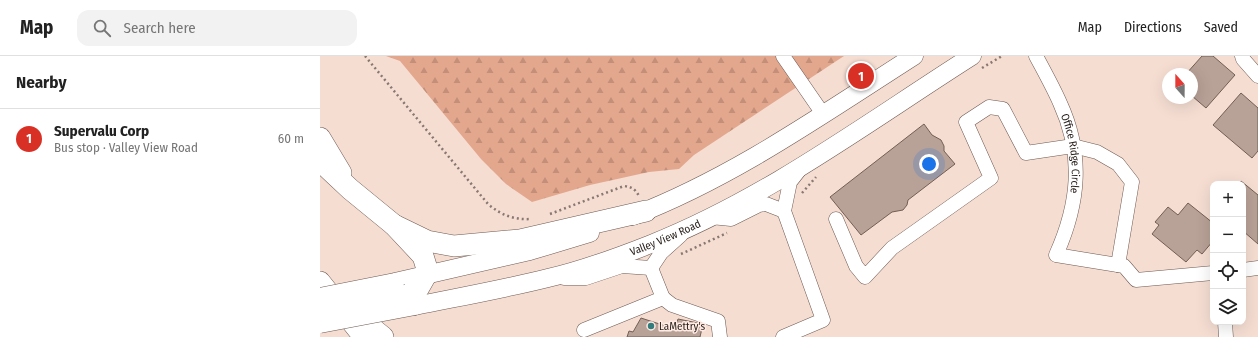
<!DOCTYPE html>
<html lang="en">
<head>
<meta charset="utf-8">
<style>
	:root { --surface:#fff; --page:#f2f2f2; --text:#222; --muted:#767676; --line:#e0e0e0; --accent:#d93025 }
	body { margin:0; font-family:"Fira Sans Condensed",sans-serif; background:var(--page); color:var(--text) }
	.controls { position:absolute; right:12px; bottom:12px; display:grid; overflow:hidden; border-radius:8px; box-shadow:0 4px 16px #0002 }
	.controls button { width:36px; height:36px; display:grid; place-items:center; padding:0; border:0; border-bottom:1px solid var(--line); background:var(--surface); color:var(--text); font:20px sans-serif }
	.compass { position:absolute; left:842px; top:12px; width:36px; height:36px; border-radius:50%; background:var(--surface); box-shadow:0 4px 16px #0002; rotate:339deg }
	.you { position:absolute; left:609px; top:108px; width:14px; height:14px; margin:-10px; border:3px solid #fff; border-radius:50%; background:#1a73e8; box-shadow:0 0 0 6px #1a73e833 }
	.badge { display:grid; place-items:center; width:26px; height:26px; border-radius:50%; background:var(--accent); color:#fff; font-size:13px; font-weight:700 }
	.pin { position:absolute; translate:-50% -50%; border:2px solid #fff; box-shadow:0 1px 4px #0006 }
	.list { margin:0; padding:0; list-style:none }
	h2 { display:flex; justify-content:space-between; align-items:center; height:52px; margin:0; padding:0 16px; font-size:17px }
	h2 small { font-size:13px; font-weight:400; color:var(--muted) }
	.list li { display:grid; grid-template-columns:26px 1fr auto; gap:12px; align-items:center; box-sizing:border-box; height:60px; padding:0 16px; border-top:1px solid var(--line) }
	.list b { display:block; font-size:15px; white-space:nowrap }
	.list p { margin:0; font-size:13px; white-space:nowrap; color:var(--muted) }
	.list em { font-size:13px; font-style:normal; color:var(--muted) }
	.icon { flex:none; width:22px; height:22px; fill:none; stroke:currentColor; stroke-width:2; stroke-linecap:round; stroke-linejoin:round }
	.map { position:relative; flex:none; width:938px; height:281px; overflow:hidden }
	header { display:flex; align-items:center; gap:24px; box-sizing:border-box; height:56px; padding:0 20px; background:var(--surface); border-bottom:1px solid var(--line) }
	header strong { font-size:19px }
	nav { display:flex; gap:22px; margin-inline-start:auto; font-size:14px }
	.search { width:280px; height:36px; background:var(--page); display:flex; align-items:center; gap:10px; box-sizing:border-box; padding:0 14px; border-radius:12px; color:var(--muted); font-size:15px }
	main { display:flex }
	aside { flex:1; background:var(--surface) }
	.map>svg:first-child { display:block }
	.forest { fill:url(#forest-firs) }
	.building { fill:#b8a197; stroke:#735e55 }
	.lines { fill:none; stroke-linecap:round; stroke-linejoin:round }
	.minor-casing { stroke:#6e5951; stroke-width:15 }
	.major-casing { stroke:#6e5951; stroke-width:19 }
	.highway-casing { stroke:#6e5951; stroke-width:22 }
	.path { stroke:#887871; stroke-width:2.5; stroke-dasharray:2 3; stroke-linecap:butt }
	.minor { stroke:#fff; stroke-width:14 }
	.major { stroke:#fff; stroke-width:18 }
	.highway { stroke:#fff; stroke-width:21 }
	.major-bridge-casing { stroke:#6e5951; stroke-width:19; stroke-linecap:butt }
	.highway-bridge-casing { stroke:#6e5951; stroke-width:22; stroke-linecap:butt }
	.major-bridge { stroke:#fff; stroke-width:18 }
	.highway-bridge { stroke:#fff; stroke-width:21 }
	.poi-dot { fill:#327c7d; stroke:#ffebe3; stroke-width:1.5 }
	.labels { text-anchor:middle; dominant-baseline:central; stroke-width:3; stroke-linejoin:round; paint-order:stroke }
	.street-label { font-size:11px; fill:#261d19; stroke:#ffebe3 }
	.poi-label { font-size:11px; fill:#261d19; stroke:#ffebe3; text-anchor:start }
</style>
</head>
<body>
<header>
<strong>Map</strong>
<div class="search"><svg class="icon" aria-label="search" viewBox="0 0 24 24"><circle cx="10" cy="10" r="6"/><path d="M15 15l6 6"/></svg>Search here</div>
<nav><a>Map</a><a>Directions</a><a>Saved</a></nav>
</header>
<main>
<aside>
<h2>Nearby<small></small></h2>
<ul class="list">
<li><span class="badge">1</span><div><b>Supervalu Corp</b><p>Bus stop · Valley View Road</p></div><em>60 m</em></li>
</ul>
</aside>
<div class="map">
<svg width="938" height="281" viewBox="0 0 938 281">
	<defs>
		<pattern id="forest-firs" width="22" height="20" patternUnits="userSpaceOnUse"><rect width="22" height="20" fill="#e3a78d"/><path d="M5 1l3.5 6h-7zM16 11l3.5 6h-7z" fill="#c38f79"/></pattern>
	</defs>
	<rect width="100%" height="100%" fill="#f5ddd2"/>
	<path class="forest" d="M 66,0 L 524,0 L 374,99 L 359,113 L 329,116 L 270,129 L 212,146 L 186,128 L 161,103 L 80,5 Z"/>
	<g class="building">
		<path d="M 882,0 L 893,0 L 915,19 L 886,52 L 872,40 L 872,18 L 866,18 Z"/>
		<path d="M 921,37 L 938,52 L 938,95 L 932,102 L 893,69 Z"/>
		<path d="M 604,68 L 612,79 L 621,84 L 624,90 L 624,95 L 635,108 L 588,144 L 587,149 L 583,154 L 572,156 L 541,179 L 510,141 Z"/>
		<path d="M 921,125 L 938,139 L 938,188 L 923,175 L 923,128 L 919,128 Z"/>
		<path d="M 868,147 L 893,167 L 893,185 L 882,198 L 877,194 L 866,206 L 832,178 L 839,169 L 835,166 L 848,151 L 858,159 Z"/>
		<path d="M 321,262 L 355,273 L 358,263 L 383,268 L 380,281 L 307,281 L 309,275 L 313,276 Z"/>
	</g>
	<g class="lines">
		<defs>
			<g id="minor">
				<path d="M 463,0 L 503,58"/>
				<path id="s1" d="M 716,0 C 724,15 733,31 740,47 C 764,99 759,148 736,199 L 804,210 L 816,224 L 893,217"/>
				<path d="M 922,0 L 923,3 L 938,20"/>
				<path d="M 391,161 L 411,163 L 439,149 L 446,148 L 464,155"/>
				<path d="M 516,163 L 536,210 L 545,221 L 572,192 L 671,122 L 646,66 L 669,51 L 683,53 L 706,97 L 753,90 L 777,96 L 798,108 L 812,126 L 798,209"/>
				<path d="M 923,214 L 938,212"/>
				<path d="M 244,222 L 266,222 L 302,210 L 331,212"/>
				<path d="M 343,242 L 352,249 L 398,265 L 400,281"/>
				<path d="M 905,266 L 906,281"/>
				<path d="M 264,274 L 343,242 L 331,212 L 341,197 L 361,179"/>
				<path d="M 463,281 L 503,264 L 464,155 L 470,126 L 481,112"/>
			</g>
			<g id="major">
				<path d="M 313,160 C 414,121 503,58 594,0"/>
				<path d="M 75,226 L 210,195 L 270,177"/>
				<path id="s2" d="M 95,250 C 139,241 184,233 228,222 C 263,214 298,201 331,188 C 447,142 548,66 652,0"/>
			</g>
			<g id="highway">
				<path d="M 0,82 L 21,117"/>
				<path d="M 0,105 L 30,133 L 74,169 L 103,200 L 107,213 L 106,219 L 98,233 L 87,239"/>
				<path d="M 74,169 L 107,185 L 134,190 L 200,184 L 326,155"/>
				<path d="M 0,226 L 44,281"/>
				<path d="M 36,259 L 63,281"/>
			</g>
		</defs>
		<use href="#minor" class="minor-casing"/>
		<use href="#major" class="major-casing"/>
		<use href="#highway" class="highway-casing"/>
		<g class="path">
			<path d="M 45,0 L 168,148 C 181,159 194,164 211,163"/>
			<path d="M 662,12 L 682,0"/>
			<path d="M 482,137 L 496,121"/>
			<path d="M 230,158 L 304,130 C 312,131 315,133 319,140"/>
			<path d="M 361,198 L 407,177"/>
		</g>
		<use href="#minor" class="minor"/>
		<use href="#major" class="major"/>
		<use href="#highway" class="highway"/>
		<defs>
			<g id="major-bridge">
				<path d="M 0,241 L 75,226"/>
				<path d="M 0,268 L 95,250"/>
			</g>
			<path id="highway-bridge" d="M 0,257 L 87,239"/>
		</defs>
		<use href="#major-bridge" class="major-bridge-casing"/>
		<use href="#highway-bridge" class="highway-bridge-casing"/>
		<use href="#major-bridge" class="major-bridge"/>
		<use href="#highway-bridge" class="highway-bridge"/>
	</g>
	<circle class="poi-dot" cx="331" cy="270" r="4"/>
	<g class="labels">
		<g class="street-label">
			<text stroke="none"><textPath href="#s1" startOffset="105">Office Ridge Circle</textPath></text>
			<text stroke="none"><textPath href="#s2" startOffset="260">Valley View Road</textPath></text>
		</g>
		<g class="poi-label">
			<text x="339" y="270">LaMettry's</text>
		</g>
	</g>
</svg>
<div class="controls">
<button>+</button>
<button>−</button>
<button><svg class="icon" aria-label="locate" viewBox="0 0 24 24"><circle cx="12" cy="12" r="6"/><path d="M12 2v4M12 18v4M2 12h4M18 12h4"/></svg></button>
<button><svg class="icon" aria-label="layers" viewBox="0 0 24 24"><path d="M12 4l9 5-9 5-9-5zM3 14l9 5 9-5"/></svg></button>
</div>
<svg class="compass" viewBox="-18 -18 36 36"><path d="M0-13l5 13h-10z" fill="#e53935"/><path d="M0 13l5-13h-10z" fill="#767676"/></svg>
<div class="you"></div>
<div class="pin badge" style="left:541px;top:20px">1</div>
</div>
</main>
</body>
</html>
